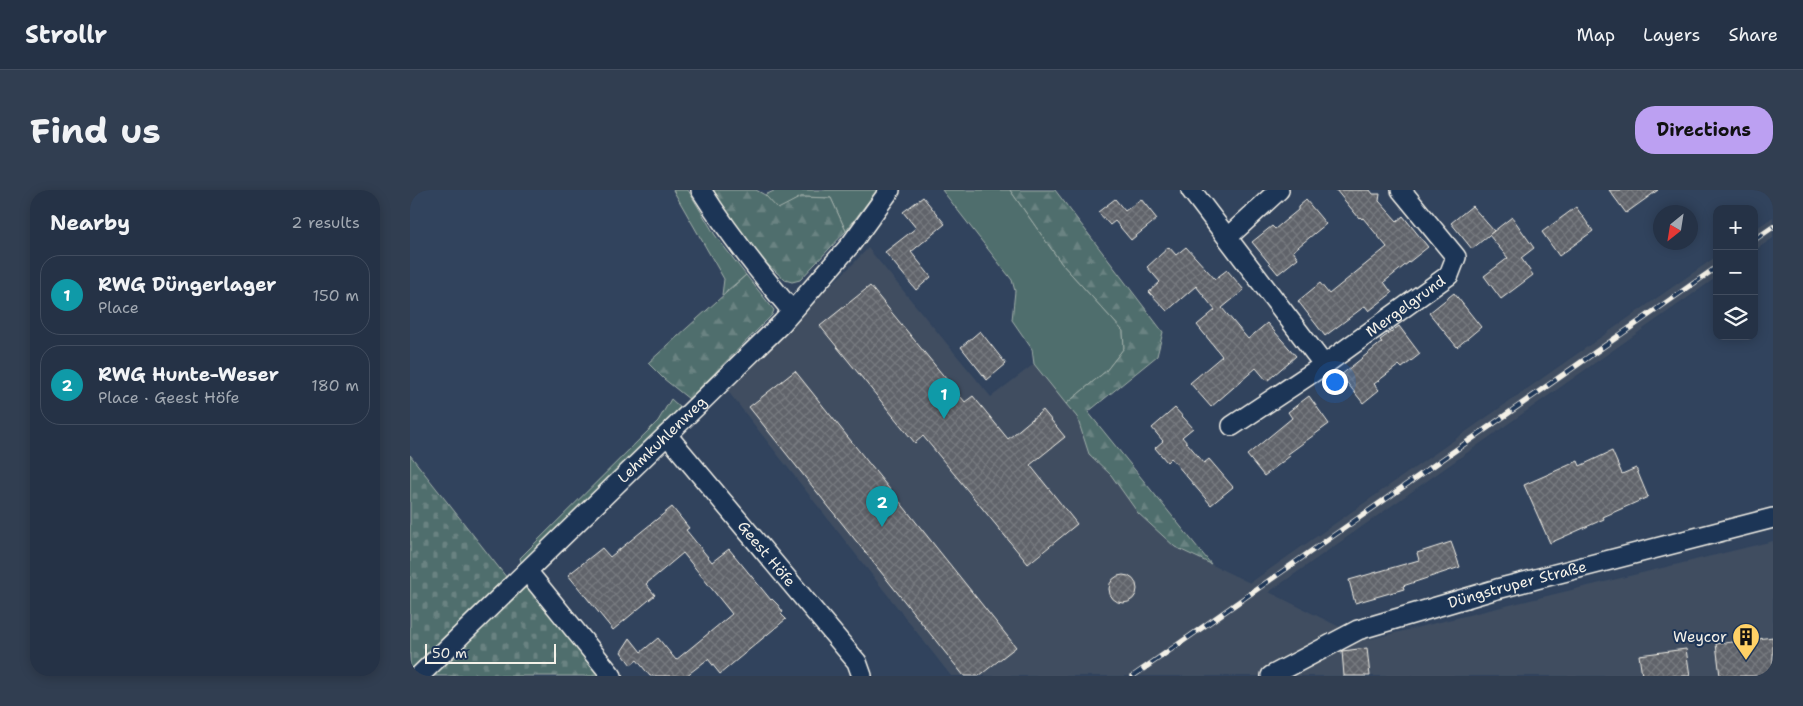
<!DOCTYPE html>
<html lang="en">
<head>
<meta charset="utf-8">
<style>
	:root { --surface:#253246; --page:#313e51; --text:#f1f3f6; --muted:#a3aab3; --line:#424d5f; --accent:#bca0f2 }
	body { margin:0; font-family:"Shantell Sans",sans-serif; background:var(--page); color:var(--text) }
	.controls { position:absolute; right:15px; top:15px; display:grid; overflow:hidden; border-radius:10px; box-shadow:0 2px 12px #0003 }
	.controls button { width:45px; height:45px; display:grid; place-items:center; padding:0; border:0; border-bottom:1px solid var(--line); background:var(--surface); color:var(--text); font:25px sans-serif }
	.compass { position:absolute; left:1243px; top:15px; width:45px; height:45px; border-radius:50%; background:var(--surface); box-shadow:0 2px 12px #0003; rotate:210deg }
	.scale { position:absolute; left:15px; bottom:12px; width:131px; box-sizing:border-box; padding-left:5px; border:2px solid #f4f1e8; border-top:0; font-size:14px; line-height:18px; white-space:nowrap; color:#f4f1e8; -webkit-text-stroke:4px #1d3557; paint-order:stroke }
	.you { position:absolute; left:924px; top:191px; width:18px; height:18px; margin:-12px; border:4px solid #fff; border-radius:50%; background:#1a73e8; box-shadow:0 0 0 8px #1a73e833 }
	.badge { display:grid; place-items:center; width:32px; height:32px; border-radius:50%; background:var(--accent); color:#fff; font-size:16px; font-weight:700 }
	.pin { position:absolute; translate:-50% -41px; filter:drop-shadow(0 1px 2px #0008) }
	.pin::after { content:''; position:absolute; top:26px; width:18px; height:15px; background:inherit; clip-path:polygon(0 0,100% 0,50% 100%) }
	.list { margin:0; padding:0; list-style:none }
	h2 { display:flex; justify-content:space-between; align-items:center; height:65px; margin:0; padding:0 20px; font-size:21px }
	h2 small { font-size:16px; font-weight:400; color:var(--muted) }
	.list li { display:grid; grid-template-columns:32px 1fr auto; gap:15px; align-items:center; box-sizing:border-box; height:80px; margin:0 10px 10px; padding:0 10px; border:1px solid var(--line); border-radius:20px }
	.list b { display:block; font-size:19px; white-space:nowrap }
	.list p { margin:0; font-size:16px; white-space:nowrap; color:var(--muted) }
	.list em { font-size:16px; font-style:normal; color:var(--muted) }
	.icon { flex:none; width:28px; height:28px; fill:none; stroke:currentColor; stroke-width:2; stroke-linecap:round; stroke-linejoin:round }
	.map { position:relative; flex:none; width:1363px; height:486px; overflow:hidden; border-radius:20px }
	header { display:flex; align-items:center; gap:30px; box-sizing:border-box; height:70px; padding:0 25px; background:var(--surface); border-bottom:1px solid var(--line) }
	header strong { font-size:24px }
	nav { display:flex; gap:28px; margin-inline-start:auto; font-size:18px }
	.intro { display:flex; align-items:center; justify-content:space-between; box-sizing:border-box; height:120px; padding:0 30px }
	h1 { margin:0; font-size:35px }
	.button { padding:12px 22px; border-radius:20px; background:var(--accent); color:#111; font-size:18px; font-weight:700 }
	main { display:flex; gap:30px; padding:0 30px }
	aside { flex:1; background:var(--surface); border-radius:20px; box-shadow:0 2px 12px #0003 }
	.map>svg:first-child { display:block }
	.built { fill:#3f4d61 }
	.green { fill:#506e6d; stroke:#a2b0aa }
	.forest { fill:url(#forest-firs); stroke:#a2b0aa }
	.cemetery { fill:url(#cemetery-stones); stroke:#a2b0aa }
	.building { fill:url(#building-cross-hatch); stroke:#f4f1e8 }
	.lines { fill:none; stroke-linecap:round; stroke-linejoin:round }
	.minor-casing { stroke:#f4f1e8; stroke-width:22 }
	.minor { stroke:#1d3557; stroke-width:19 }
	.rail-casing { stroke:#f4f1e8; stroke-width:5.5 }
	.rail { stroke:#1d3557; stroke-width:4; stroke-dasharray:11; stroke-linecap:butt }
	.labels { text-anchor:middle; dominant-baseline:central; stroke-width:4; stroke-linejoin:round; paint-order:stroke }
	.street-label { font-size:15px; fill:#f4f1e8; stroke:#1d3557 }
	.poi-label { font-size:15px; fill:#f4f1e8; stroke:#1d3557; text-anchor:end }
</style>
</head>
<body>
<header>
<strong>Strollr</strong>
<nav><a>Map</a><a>Layers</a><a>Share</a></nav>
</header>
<div class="intro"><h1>Find us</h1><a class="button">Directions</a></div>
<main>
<aside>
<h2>Nearby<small>2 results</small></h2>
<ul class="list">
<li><span class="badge" style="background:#0f9aa8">1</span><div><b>RWG Düngerlager</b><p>Place</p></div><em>150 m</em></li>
<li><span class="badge" style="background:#0f9aa8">2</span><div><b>RWG Hunte-Weser</b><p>Place · Geest Höfe</p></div><em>180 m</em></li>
</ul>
</aside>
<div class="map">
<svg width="1363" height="486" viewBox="0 0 1363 486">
	<defs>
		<pattern id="forest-firs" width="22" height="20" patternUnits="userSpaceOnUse" patternTransform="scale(1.25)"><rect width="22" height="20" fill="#506e6d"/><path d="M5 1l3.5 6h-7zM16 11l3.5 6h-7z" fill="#6a8382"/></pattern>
		<pattern id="cemetery-stones" width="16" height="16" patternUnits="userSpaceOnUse" patternTransform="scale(1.25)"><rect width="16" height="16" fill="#506e6d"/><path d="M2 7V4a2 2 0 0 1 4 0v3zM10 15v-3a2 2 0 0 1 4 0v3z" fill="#6a8382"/></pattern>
		<pattern id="building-cross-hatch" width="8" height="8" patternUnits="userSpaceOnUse" patternTransform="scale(1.25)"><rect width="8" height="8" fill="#60636a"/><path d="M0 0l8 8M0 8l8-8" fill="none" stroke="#777a7f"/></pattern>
	</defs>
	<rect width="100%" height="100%" fill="#31435d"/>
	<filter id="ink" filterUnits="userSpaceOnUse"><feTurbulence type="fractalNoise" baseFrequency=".02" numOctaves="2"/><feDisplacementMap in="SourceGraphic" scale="10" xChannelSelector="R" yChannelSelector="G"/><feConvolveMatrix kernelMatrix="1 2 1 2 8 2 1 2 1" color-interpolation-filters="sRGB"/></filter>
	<g filter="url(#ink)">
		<g class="built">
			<path d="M 1363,27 L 1363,48 L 1344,61 L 1344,40 Z"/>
			<path d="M 458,58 L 581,207 L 624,174 L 667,227 L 679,264 L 701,285 L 728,323 L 765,357 L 840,393 L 1307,66 L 1307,87 L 859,402 L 956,450 L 1363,351 L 1363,486 L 541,486 L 317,200 L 362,149 L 442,75 Z"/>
		</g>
		<g class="green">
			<path d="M 263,0 L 278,0 L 305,45 L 336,85 L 312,105 L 314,89 Z"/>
			<path d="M 366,0 L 467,0 L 436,41 L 421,8 L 391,7 L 368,20 L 355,5 Z"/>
			<path d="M 532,0 L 600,0 L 652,74 L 713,141 L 714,158 L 696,181 L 656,214 L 624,174 L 622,159 L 602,130 L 605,101 L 602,90 Z"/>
			<path d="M 261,209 L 273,220 L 112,376 L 110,368 L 248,231 Z"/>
		</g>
		<g class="forest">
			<path d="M 299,0 L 346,0 L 355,5 L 368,19 L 391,7 L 421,8 L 436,41 L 390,90 L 382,92 L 375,90 L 338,57 Z"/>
			<path d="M 600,0 L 645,0 L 753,142 L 747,166 L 678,222 L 801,374 L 765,357 L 728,323 L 701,285 L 679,264 L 667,227 L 656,214 L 696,181 L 714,158 L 713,141 L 652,74 Z"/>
			<path d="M 336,85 L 364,120 L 362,125 L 279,209 L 254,189 L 238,173 Z"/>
		</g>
		<path class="cemetery" d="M 0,265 L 97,388 L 121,401 L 189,486 L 0,486 Z"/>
		<g class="building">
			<path d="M 926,0 L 960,0 L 963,4 L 970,4 L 969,11 L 987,31 L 993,26 L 1018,57 L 974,92 L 982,103 L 959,121 L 955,116 L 915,146 L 888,111 L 910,93 L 919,104 L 977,57 L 953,28 L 952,29 L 950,27 L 949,28 Z"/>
			<path d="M 1199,0 L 1248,0 L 1216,23 Z"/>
			<path d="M 513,7 L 535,34 L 501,62 L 521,87 L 506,100 L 475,62 L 506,38 L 493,22 Z"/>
			<path d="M 705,9 L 715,21 L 731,9 L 747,29 L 721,50 L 705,31 L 700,35 L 688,22 Z"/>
			<path d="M 896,10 L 916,34 L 883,61 L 888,68 L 868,84 L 842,52 L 862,36 L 865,39 L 888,20 L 888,17 Z"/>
			<path d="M 1062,16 L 1084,41 L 1062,59 L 1041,33 Z"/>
			<path d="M 1166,17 L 1183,41 L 1149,66 L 1132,42 Z"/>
			<path d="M 1102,27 L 1124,58 L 1111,68 L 1123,85 L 1091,109 L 1074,86 L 1098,68 L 1079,45 Z"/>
			<path d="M 759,57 L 766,65 L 776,57 L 805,89 L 817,80 L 834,100 L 812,118 L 838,149 L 857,133 L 886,166 L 857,191 L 846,178 L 801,217 L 780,193 L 812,166 L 787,135 L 805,120 L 786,96 L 757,121 L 739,102 L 750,92 L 737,77 Z"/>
			<path d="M 460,96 L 555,212 L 563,206 L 598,249 L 633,220 L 655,247 L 620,275 L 667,334 L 618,374 L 513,246 L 505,253 L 410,136 Z"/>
			<path d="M 1044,103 L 1071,137 L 1047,157 L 1019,123 Z"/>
			<path d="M 989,136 L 1010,164 L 992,178 L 989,175 L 964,194 L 969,200 L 953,213 L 931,185 L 972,152 L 970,150 Z"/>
			<path d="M 570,141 L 596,174 L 577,190 L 551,157 Z"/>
			<path d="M 385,181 L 606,457 L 569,486 L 554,486 L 339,217 Z"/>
			<path d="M 899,206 L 919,234 L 878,264 L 880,266 L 854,286 L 837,265 L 882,228 L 878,222 Z"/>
			<path d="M 765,218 L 783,238 L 772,247 L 794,273 L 799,269 L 823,297 L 801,315 L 761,268 L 757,272 L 745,258 L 753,251 L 742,238 Z"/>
			<path d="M 1202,261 L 1212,284 L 1226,278 L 1238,307 L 1193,327 L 1194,329 L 1140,353 L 1114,295 L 1168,271 L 1170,276 Z"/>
			<path d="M 262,317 L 279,338 L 276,340 L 302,372 L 319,359 L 361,410 L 362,409 L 368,415 L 373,422 L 371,424 L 376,429 L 310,484 L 298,469 L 276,486 L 240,486 L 227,470 L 221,475 L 211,462 L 220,448 L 231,462 L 248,448 L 266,470 L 322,424 L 273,363 L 236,394 L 245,405 L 203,440 L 158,385 L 192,358 L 200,367 Z"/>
			<path d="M 1041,352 L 1050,377 L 993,396 L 994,399 L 945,413 L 939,390 L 1009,370 L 1007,363 Z"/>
			<circle cx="713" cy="399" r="14"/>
			<path d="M 1363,447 L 1363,486 L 1310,486 L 1306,454 Z"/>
			<path d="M 957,458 L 960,486 L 934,486 L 932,461 Z"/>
			<path d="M 1276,459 L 1280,486 L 1232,486 L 1229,465 Z"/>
		</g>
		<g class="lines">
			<defs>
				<g id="minor">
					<path d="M 291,0 C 318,43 349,82 382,121"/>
					<path d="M 781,0 L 914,175"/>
					<path d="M 818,47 L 869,0"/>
					<path id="s1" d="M 822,236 L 914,175 L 1039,85 L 1046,67 L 991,0"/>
					<path id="s2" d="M 257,245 L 447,472 L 452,486"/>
					<path d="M 117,381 L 202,486"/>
					<path id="s3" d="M 9,486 L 372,133 L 441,54 L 480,0"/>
					<path id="s4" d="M 861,486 L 948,440 L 1087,399 L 1363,328"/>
				</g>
			</defs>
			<use href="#minor" class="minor-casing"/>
			<use href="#minor" class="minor"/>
			<defs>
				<g id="rail">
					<path d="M 1344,50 L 1363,37"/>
					<path d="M 723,486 L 1307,77"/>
				</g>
			</defs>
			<use href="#rail" class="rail-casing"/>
			<use href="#rail" class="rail"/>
		</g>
	</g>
	<defs>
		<symbol id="building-pin" viewBox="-11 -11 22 30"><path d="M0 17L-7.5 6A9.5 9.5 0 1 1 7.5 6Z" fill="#ffd166" stroke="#1d3557"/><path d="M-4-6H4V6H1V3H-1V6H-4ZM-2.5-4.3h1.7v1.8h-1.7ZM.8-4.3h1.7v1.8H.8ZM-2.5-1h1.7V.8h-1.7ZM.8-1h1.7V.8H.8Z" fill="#111"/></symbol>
	</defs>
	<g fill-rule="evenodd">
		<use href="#building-pin" x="1320" y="431" width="32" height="43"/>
	</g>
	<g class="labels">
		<g class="street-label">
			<text stroke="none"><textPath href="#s1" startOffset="211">Mergelgrund</textPath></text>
			<text stroke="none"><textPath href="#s3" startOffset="339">Lehmkuhlenweg</textPath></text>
			<text stroke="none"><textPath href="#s2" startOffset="155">Geest Höfe</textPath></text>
			<text stroke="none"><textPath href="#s4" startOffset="264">Düngstruper Straße</textPath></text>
		</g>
		<g class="poi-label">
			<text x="1317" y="447">Weycor</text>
		</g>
	</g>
</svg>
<div class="controls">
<button>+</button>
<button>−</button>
<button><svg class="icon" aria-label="layers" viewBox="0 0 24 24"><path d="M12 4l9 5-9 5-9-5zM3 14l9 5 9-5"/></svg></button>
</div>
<svg class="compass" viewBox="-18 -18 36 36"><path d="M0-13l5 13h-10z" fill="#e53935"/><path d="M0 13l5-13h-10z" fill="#a3aab3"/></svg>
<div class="scale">50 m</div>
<div class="you"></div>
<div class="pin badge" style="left:534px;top:229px;background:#0f9aa8">1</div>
<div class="pin badge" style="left:472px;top:337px;background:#0f9aa8">2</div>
</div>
</main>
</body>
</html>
